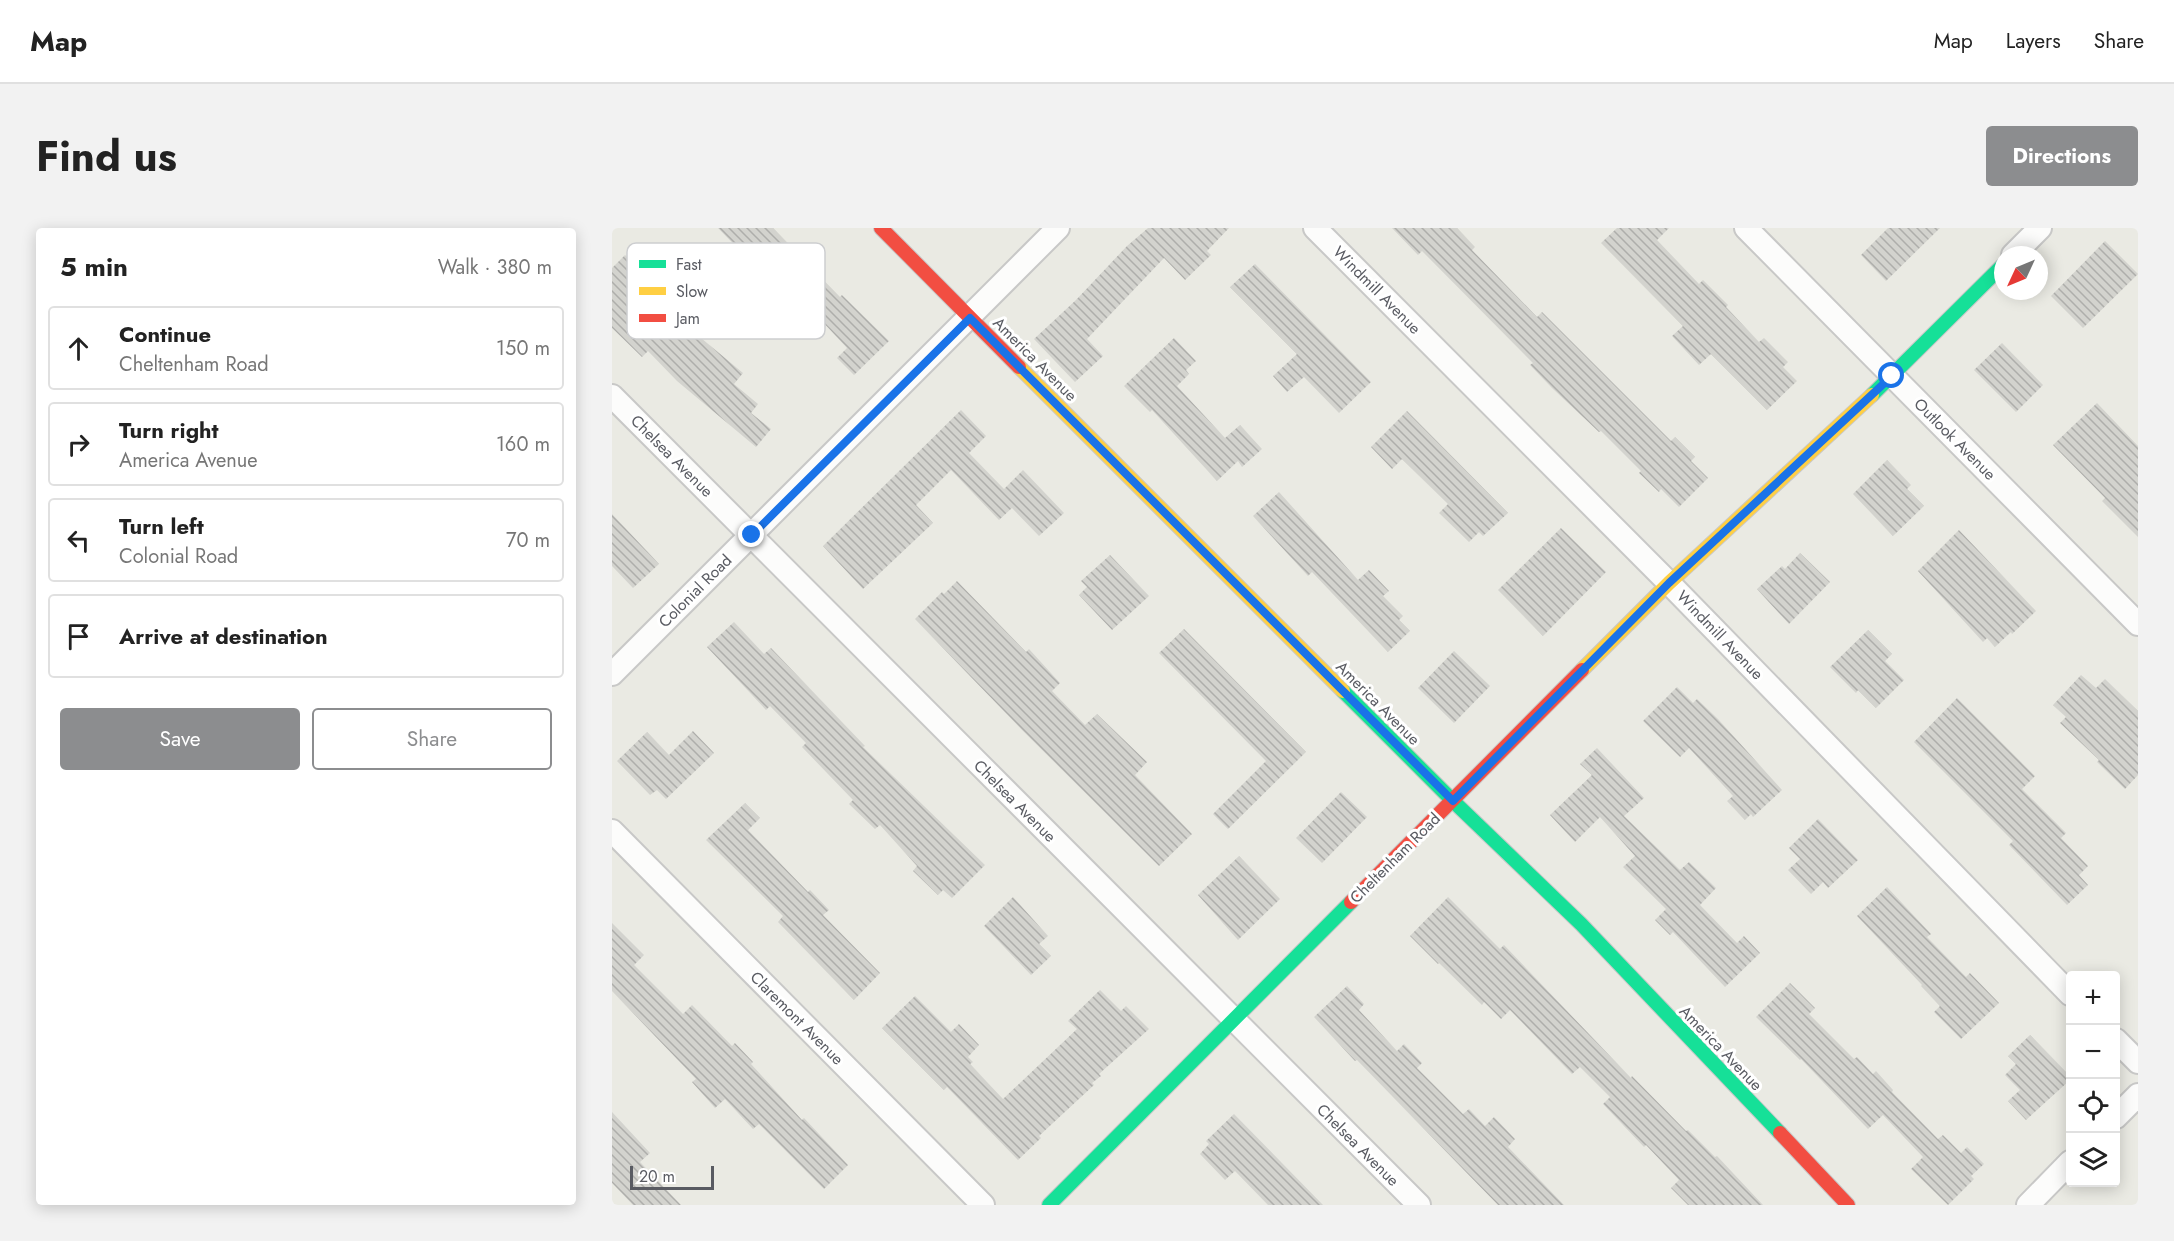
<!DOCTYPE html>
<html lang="en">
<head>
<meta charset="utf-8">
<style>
	:root { --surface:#fff; --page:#f2f2f2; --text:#222; --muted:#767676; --line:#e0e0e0; --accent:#8c8d8f }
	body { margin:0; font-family:Jost,sans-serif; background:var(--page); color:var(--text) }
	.controls { position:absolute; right:18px; bottom:18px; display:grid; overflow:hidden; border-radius:6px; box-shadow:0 3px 15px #0003 }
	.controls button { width:54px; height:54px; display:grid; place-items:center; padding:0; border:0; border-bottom:2px solid var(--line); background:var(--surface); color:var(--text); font:30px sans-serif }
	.compass { position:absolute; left:1382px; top:18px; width:54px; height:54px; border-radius:50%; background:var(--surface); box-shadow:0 3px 15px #0003; rotate:226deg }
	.scale { position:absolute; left:18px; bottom:15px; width:84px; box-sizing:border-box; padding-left:6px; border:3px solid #595b62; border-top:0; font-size:16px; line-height:21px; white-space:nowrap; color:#595b62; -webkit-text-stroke:4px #fff; paint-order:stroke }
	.stop { position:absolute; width:18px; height:18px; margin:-14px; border:4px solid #1a73e8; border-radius:50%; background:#fff }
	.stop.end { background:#1a73e8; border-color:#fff; box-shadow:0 2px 6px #0008 }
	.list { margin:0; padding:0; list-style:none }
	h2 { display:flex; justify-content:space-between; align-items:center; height:78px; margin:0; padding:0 24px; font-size:26px }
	h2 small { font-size:20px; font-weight:400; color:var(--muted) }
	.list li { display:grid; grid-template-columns:39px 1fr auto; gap:18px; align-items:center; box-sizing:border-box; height:84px; margin:0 12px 12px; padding:0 12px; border:2px solid var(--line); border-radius:6px }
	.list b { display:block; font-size:22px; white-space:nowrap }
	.list p { margin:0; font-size:20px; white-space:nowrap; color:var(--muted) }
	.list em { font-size:20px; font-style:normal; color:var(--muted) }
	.actions { display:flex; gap:12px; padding:18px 24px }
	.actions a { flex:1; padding:14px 0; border:2px solid var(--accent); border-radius:6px; text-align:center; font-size:21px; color:var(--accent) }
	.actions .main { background:var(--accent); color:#fff }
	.icon { flex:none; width:33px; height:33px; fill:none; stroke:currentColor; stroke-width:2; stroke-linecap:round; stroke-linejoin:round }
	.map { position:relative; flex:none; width:1526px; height:977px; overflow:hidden; border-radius:6px }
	header { display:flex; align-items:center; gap:36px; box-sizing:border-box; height:84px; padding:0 30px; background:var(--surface); border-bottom:2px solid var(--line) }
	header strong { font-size:28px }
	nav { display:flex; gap:33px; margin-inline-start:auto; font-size:21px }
	.intro { display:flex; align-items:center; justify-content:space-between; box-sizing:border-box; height:144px; padding:0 36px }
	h1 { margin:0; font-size:42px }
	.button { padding:15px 27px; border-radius:6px; background:var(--accent); color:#fff; font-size:21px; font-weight:700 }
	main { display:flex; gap:36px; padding:0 36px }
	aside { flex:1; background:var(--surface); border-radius:6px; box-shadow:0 3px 15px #0003 }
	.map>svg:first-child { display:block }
	.building { fill:url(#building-back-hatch) }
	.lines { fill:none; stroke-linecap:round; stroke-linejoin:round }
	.street-casing { stroke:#c8c8c7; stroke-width:26 }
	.fast-casing { stroke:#c8c8c8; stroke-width:16 }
	.slow-casing { stroke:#c8c8c8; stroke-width:16 }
	.jam-casing { stroke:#c8c8c8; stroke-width:16 }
	.street { stroke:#fcfcfb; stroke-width:22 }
	.fast { stroke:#16e098; stroke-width:14 }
	.slow { stroke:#ffcf43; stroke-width:14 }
	.jam { stroke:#f24e42; stroke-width:14 }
	.route { stroke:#1a73e8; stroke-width:8 }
	.labels { text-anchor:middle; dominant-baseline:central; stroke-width:6; stroke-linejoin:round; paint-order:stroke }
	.street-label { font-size:16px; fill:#595b62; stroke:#fff }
	.key { fill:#fff; stroke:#cdced0; stroke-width:1.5 }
	.key-label { font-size:16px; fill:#595b62 }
</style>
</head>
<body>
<header>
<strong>Map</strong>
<nav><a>Map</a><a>Layers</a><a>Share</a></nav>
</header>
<div class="intro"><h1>Find us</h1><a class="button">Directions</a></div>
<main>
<aside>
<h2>5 min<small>Walk · 380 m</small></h2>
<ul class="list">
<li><svg class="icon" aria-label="ahead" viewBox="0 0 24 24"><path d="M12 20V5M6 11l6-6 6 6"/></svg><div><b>Continue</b><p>Cheltenham Road</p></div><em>150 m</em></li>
<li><svg class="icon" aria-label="right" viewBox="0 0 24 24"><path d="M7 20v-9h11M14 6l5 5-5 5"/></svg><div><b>Turn right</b><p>America Avenue</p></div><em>160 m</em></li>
<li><svg class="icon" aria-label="left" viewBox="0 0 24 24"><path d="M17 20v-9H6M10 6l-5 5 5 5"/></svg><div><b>Turn left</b><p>Colonial Road</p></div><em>70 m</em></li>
<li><svg class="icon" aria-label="arrive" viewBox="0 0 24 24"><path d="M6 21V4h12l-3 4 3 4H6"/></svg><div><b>Arrive at destination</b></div></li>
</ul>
<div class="actions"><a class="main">Save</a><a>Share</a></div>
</aside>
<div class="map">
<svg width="1526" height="977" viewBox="0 0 1526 977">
	<defs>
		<pattern id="building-back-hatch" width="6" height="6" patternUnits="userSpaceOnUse" patternTransform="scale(1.5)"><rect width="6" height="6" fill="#d3d3ce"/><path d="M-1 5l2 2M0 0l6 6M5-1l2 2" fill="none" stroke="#aeaeab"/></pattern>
	</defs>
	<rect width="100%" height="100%" fill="#eaeae3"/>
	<g class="building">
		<path d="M 106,0 L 161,0 L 228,69 L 230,67 L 277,113 L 242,147 L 225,130 L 235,120 L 180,61 L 177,64 L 155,43 L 145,53 L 129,37 L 136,31 Z"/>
		<path d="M 536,0 L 617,0 L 595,23 L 599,27 L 573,52 L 552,30 L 475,111 L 491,128 L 463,154 L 422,111 L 464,72 L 515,18 Z"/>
		<path d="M 780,0 L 845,0 L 863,19 L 860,22 L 925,89 L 930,84 L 1059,213 L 1063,209 L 1083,229 L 1079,233 L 1096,250 L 1067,279 L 1049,261 L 1047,264 L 1027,245 L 1029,243 L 989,203 L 987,204 L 940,160 L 918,137 L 921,135 L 810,23 L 806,27 Z"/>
		<path d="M 1005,0 L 1057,0 L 1045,12 L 1087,56 L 1091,52 L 1116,77 L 1114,79 L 1147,114 L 1152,110 L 1176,134 L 1171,139 L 1185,153 L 1155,182 L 1099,126 L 1087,137 L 1060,108 L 1071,98 L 989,15 Z"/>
		<path d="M 1276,0 L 1328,0 L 1274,53 L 1249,27 Z"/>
		<path d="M 1493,13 L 1526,46 L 1471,100 L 1439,68 Z"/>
		<path d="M 13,27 L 37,51 L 26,63 L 70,107 L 77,100 L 131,145 L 122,156 L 146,176 L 139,185 L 159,201 L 144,219 L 65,153 L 36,123 L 30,129 L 0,100 L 0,40 Z"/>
		<path d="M 643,36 L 759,154 L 727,185 L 692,149 L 675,164 L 661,148 L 685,126 L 618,59 Z"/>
		<path d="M 562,110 L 584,133 L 574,142 L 577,146 L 565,158 L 613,210 L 628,197 L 650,221 L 630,239 L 626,233 L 605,253 L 540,182 L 538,184 L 512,158 Z"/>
		<path d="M 1390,115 L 1431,157 L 1404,184 L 1362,142 Z"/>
		<path d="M 1485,175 L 1526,218 L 1526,309 L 1490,273 L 1493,270 L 1441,217 Z"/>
		<path d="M 349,182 L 374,208 L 357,225 L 392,261 L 411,242 L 452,285 L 427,308 L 400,280 L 387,292 L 339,242 L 304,277 L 321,295 L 251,361 L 211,318 Z"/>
		<path d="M 795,183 L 896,285 L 871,308 L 867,304 L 857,314 L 827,285 L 836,276 L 790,231 L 780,241 L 759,219 Z"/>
		<path d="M 1275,232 L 1299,257 L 1295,261 L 1312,278 L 1281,308 L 1241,266 Z"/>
		<path d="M 667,264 L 746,352 L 757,342 L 777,363 L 771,368 L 791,388 L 787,392 L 798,403 L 776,424 L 700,344 L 696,348 L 641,288 Z"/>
		<path d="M 0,286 L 47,336 L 21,360 L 0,338 Z"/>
		<path d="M 949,300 L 994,344 L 931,408 L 886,362 Z"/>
		<path d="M 1347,302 L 1424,383 L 1400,406 L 1399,404 L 1383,419 L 1375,410 L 1371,414 L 1306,343 Z"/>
		<path d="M 1188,325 L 1218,354 L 1177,396 L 1145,361 L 1170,338 L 1173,341 Z"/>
		<path d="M 498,327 L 537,368 L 500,402 L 467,367 L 475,359 L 469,353 Z"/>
		<path d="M 345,353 L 414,424 L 417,421 L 448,455 L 440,463 L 473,497 L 485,486 L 535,534 L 523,547 L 580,606 L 547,638 L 411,503 L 303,391 L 330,364 L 332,366 Z"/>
		<path d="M 122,394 L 152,426 L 159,420 L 253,518 L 251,519 L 373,637 L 340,670 L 331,662 L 326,667 L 301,643 L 305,638 L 268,597 L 263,601 L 237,576 L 241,572 L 190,519 L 194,515 L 158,478 L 154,482 L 95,419 Z"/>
		<path d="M 572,401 L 694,524 L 616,601 L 601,586 L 654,533 L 547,425 Z"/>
		<path d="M 1256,402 L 1280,426 L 1273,433 L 1292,452 L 1264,480 L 1246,462 L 1244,465 L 1218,439 Z"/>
		<path d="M 842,423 L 878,458 L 842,495 L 806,460 Z"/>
		<path d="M 1469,447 L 1484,460 L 1493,451 L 1526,483 L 1526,547 L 1513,561 L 1485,534 L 1487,532 L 1448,495 L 1454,489 L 1441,477 Z"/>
		<path d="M 1065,459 L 1081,475 L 1085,471 L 1106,491 L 1170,562 L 1141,589 L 1139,586 L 1133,592 L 1115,573 L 1121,568 L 1077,520 L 1068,529 L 1031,493 Z"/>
		<path d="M 1345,470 L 1423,548 L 1410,561 L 1454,605 L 1449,610 L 1476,638 L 1467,647 L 1476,657 L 1455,677 L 1397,617 L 1401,613 L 1302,514 Z"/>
		<path d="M 81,503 L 102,525 L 54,571 L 45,562 L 38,567 L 5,533 L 35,504 L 57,527 Z"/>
		<path d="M 985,520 L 1032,570 L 1012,588 L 1068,642 L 1077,634 L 1104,660 L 1088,677 L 1125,715 L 1132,708 L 1148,725 L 1113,759 L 1061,704 L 1058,707 L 1043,692 L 1054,681 L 1011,639 L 1023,628 L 988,589 L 963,614 L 938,587 L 980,547 L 968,536 Z"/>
		<path d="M 729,564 L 755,589 L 710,635 L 684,610 Z"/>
		<path d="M 133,575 L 148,590 L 136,602 L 196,664 L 198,662 L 217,682 L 211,687 L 268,745 L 242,772 L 166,694 L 171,688 L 94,612 Z"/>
		<path d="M 1206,591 L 1246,632 L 1216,660 L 1211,654 L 1199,666 L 1176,642 L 1188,631 L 1177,620 Z"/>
		<path d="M 627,628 L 668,671 L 626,712 L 586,667 Z"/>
		<path d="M 1275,659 L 1319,706 L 1315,709 L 1354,749 L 1358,745 L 1387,775 L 1349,811 L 1322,784 L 1328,778 L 1309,758 L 1310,757 L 1245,688 Z"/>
		<path d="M 401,669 L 436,708 L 427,716 L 439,728 L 419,747 L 372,698 Z"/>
		<path d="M 836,669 L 888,721 L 892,717 L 1019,850 L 1020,848 L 1074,903 L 1076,902 L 1103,929 L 1105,928 L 1151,977 L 1076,977 L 1059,960 L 1067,952 L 1034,917 L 1032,919 L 991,876 L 998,869 L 968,839 L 960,846 L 898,782 L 889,791 L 872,774 L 870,777 L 827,735 L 826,736 L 798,708 Z"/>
		<path d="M 0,695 L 32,727 L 22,737 L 71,786 L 80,777 L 120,818 L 123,815 L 141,834 L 139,836 L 190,892 L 192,890 L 236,937 L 212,961 L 147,896 L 141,901 L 113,871 L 103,880 L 80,854 L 84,851 L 0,763 Z"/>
		<path d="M 1178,755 L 1203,780 L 1197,786 L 1242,831 L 1245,829 L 1261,846 L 1264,843 L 1281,862 L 1280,864 L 1326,911 L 1331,907 L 1349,925 L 1355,919 L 1372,936 L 1359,948 L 1362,951 L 1336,977 L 1299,941 L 1311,929 L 1271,887 L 1256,901 L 1189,831 L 1188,832 L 1144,789 Z"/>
		<path d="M 735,758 L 752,776 L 747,782 L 785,823 L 792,816 L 810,835 L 805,840 L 851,886 L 857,881 L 873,898 L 882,889 L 903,911 L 896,919 L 952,977 L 886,977 L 745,832 L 743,833 L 702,789 Z"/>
		<path d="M 488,762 L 509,783 L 514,778 L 537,801 L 487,846 L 489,848 L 480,855 L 482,857 L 427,908 L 429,910 L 406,932 L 335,859 L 332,862 L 270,800 L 303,768 L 339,804 L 347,796 L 367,817 L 356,829 L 361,834 L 358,836 L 391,871 L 465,801 L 456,793 Z"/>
		<path d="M 1418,807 L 1458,848 L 1458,852 L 1414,892 L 1396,873 L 1408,862 L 1393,847 L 1404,836 L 1396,828 Z"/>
		<path d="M 0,884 L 38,925 L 28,934 L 69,977 L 21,977 L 0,955 Z"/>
		<path d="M 622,886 L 711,977 L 656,977 L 623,943 L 613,952 L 588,926 L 597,916 L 594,913 Z"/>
	</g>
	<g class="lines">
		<defs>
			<g id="street">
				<path d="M 703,0 L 1057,355 L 1458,766"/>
				<path d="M 1134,0 L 1526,396"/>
				<path d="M 1401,27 L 1428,0"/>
				<path d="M 0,168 L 807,977"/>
				<path d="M 0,446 L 446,0"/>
				<path d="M 0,603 L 371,977"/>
				<path d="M 1504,812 L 1526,834"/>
				<path d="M 1504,889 L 1526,867"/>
				<path d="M 1416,977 L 1458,934"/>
			</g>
			<g id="fast">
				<path d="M 1260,167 L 1391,37"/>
				<path d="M 731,463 L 841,573 L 969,696 L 1168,905"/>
				<path d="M 437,977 L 739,674"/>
			</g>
			<g id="slow">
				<path d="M 407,139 L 731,463"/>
				<path d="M 970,442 L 1057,355 L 1260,167"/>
			</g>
			<g id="jam">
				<path d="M 269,0 L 407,139"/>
				<path d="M 739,674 L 970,442"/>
				<path d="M 1168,905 L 1236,977"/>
			</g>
		</defs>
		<use href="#street" class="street-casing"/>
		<use href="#fast" class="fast-casing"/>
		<use href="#slow" class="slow-casing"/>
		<use href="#jam" class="jam-casing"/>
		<use href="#street" class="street"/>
		<use href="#fast" class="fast"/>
		<use href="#slow" class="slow"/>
		<use href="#jam" class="jam"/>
	</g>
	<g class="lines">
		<path class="route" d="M 140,307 L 358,90 L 841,573 L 1057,355 L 1280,148"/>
	</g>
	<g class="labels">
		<g class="street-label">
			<text transform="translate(765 62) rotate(45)">Windmill Avenue</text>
			<text transform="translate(423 131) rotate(45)">America Avenue</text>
			<text transform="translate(1343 211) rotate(45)">Outlook Avenue</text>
			<text transform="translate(60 228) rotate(45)">Chelsea Avenue</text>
			<text transform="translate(83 363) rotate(-45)">Colonial Road</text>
			<text transform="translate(1108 407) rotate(46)">Windmill Avenue</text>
			<text transform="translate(766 475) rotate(45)">America Avenue</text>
			<text transform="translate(403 573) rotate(45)">Chelsea Avenue</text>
			<text transform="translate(783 630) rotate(-45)">Cheltenham Road</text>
			<text transform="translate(185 790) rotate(45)">Claremont Avenue</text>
			<text transform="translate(1109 820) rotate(46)">America Avenue</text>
			<text transform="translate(746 917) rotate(45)">Chelsea Avenue</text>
		</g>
	</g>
	<rect x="15" y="15" width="198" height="96" rx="9" class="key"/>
	<rect x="27" y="32" width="27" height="8" fill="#16e098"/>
	<rect x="27" y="59" width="27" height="8" fill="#ffcf43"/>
	<rect x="27" y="86" width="27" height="8" fill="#f24e42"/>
	<g class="key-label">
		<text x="64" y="42">Fast</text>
		<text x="64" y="69">Slow</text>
		<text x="64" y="96">Jam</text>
	</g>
</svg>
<div class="controls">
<button>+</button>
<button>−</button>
<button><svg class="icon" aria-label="locate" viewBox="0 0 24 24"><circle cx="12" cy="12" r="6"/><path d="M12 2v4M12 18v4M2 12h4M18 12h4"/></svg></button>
<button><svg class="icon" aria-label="layers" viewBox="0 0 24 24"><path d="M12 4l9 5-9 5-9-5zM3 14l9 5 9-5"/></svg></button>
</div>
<svg class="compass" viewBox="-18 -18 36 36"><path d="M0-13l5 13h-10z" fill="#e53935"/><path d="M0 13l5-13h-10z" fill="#767676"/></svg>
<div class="scale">20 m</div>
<div class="stop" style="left:1280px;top:148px"></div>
<div class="stop end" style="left:140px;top:307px"></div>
</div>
</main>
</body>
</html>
